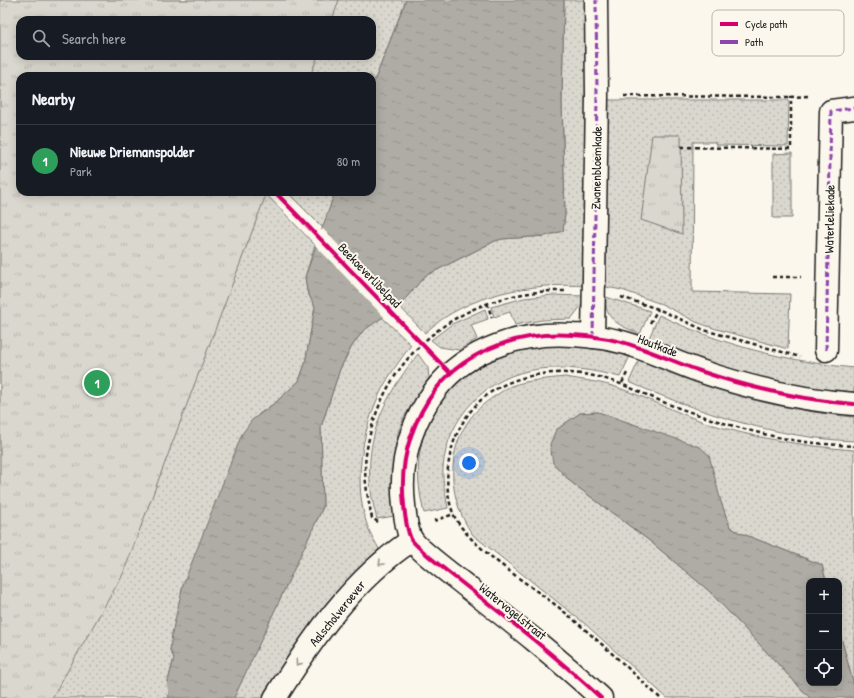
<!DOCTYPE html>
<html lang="en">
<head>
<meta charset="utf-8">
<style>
	:root { --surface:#171b24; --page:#20242c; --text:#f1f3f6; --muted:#9ea1a6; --line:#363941; --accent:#1f6fb2 }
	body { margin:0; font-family:"Patrick Hand",sans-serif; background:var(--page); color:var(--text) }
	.controls { position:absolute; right:12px; bottom:12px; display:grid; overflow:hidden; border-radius:8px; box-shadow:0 2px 10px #0003 }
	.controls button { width:36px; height:36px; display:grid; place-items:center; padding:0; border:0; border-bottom:1px solid var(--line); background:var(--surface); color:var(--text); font:20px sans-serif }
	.you { position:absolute; left:469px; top:463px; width:14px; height:14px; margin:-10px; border:3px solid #fff; border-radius:50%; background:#1a73e8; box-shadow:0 0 0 6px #1a73e833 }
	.badge { display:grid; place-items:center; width:26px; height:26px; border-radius:50%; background:var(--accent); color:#fff; font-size:13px; font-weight:700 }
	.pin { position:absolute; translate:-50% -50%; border:2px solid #fff; box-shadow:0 1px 4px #0006 }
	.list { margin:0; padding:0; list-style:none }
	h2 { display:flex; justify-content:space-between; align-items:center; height:52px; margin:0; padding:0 16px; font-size:17px }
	h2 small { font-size:13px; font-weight:400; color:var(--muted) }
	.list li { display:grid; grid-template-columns:26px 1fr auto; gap:12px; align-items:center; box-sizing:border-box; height:72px; padding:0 16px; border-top:1px solid var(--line) }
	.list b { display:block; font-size:15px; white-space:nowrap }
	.list p { margin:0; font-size:13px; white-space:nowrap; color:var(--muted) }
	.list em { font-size:13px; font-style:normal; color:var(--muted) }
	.icon { flex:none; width:22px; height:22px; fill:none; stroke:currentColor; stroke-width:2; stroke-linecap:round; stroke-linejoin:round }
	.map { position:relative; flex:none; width:854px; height:698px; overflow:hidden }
	.search { position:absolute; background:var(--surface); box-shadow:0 2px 10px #0003; left:16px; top:16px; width:360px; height:44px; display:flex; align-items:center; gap:10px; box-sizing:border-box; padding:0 14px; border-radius:12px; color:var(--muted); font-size:15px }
	.panel { position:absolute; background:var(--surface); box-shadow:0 2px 10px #0003; left:16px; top:72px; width:360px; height:124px; border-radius:12px }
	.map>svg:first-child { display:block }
	.grass { fill:url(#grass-dots); stroke:#7b7a75 }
	.park { fill:url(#park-tufts); stroke:#7b7a75 }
	.water { fill:url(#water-ripples); stroke:#74726e }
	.pier { fill:#fbf7ec }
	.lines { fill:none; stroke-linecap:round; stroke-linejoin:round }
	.street-casing { stroke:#1c1c1c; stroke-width:25 }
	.path { stroke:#1c1c1c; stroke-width:2.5; stroke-dasharray:4 3; stroke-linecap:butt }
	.street { stroke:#fbf7ec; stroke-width:22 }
	.quiet { stroke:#8e44ad; stroke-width:3; stroke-dasharray:6 3; stroke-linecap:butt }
	.cycleway-casing { stroke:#fbf7ec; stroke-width:6 }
	.cycleway { stroke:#d6006c; stroke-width:4 }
	.oneway { stroke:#97948e }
	.labels { text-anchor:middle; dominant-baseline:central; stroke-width:4; stroke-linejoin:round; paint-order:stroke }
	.street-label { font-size:13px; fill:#1c1c1c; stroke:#fbf7ec }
	.key { fill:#fbf7ec; stroke:#b8b5ae; stroke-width:1 }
	.key-label { font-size:11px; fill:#1c1c1c }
</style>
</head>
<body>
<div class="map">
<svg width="854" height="698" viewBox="0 0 854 698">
	<defs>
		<pattern id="grass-dots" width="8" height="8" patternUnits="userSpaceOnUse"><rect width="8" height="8" fill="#dad7ce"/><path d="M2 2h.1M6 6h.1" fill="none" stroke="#bab8b0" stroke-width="1.8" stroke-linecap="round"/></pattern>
		<pattern id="park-tufts" width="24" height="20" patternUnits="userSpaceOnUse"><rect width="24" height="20" fill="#dad7ce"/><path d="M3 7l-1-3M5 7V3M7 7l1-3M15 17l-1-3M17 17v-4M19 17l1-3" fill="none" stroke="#bab8b0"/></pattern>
		<pattern id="water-ripples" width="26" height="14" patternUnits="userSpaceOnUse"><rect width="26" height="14" fill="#afaca5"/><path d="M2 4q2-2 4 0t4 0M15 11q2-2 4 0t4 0" fill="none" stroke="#96938d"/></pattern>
	</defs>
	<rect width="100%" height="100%" fill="#fbf7ec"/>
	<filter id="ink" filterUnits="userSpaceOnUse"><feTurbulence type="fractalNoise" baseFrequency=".025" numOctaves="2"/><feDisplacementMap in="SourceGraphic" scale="8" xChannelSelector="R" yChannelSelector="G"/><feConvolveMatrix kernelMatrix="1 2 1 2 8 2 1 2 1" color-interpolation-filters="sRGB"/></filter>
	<g filter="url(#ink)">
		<g class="grass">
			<path d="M 0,0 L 20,20 L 20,192 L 264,192 L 315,245 L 305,277 L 307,291 L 315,307 L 305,364 L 299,381 L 276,402 L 259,414 L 170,650 L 174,658 L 168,681 L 169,698 L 0,698 Z"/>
			<path d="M 39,0 L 406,0 L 372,87 L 372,76 L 158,76 L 130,56 L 372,56 L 372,20 L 74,20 Z"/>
			<path d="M 564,0 L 586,0 L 587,286 C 532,282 466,294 425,333 L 399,306 L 425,276 L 495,241 L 502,239 L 545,236 L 563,231 L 565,214 L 562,101 Z"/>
			<path d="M 606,100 L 789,100 L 788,146 L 716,145 L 715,142 L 693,142 L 692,292 L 790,294 L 788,349 L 713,328 L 696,322 L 664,305 L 622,290 L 606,287 Z"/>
			<path d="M 792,153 L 792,218 L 773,218 L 773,154 Z"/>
			<path d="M 288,192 L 335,192 L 323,228 L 289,194 Z"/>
			<path d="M 552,295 L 585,296 L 584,302 L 571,319 L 542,320 L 515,325 L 510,312 L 494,317 L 491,307 L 524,298 Z"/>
			<path d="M 606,297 L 650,311 L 640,334 C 622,326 603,321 606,297 Z"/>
			<path d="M 485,309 L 488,319 L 471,325 L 477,339 L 459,350 L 440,347 L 431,340 L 452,324 Z"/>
			<path d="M 659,315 C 721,345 786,361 854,368 L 854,392 C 782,389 714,365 649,338 Z"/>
			<path d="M 382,317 L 411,345 C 400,360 389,375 381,391 C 361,432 352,487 369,530 C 372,537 376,543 379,549 L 351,579 L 265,698 L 233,698 L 323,507 L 321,427 L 340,369 L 352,346 L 363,331 Z"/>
			<path d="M 554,343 L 607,348 L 630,356 L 620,377 C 593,370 567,366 539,369 C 487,375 447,417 443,468 C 442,481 446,495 448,508 L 424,513 C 412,464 418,424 454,386 C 462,377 471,366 483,360 C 504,349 531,347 554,343 Z"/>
			<path d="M 418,354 L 428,368 L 429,378 L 404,417 L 398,433 L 395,451 L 393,470 L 400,515 L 377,519 C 358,454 377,405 418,354 Z"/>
			<path d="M 639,360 C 708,391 779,410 854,417 L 854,441 C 776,438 700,413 629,382 Z"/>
			<path d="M 565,377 C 583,380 601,382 619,388 C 648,398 675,412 704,422 C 753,438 803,446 854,450 L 854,686 L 839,630 L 839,581 L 826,581 L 822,565 L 738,532 L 730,527 L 721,502 L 644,428 L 598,412 L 580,413 L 556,430 L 553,463 L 571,482 L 651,542 L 709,591 L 810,698 L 667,698 L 584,623 L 473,535 C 441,490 446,426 495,396 C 500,393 506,388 511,386 C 528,380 547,379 565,377 Z"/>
		</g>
		<g class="park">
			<path d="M 0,0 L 339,0 L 332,20 L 20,20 L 20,56 L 318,56 L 310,76 L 20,76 L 20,192 L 267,192 L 123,574 L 52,698 L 0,698 Z"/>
			<path d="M 652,135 L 681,135 L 682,234 L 641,220 Z"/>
		</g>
		<g class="water">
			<path d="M 406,0 L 564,0 L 562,101 L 565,214 L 563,231 L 545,236 L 502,239 L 495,241 L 425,276 L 399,306 L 363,331 L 352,346 L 340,369 L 321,427 L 323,507 L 234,698 L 169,698 L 168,681 L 174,658 L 170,650 L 172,633 L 183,585 L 242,434 L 252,420 L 276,402 L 299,381 L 305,364 L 315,307 L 307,291 L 305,277 L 335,192 L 372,192 L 372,87 Z"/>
			<path d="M 598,412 L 700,447 L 709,455 L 721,502 L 730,527 L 738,532 L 822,565 L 826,581 L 809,581 L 809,683 L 839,683 L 839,630 L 854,686 L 854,698 L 810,698 L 709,591 L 651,542 L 571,482 L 553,463 L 550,444 L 556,430 L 580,413 Z"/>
		</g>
		<path class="pier" d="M 323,229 L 399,308 L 385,318 L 314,244 L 319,232 Z"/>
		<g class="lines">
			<defs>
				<g id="street">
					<path d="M 593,337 L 597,96 L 596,0"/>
					<path d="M 826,350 L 831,111 L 854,108"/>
					<path d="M 275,698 C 312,639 353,579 412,540"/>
					<path d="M 601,698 C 558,658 512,622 466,586 C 455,577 417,549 411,539 C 406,528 405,516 404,505 C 399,462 410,424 436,389 C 467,349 523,331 573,335 C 595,336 620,340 640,348 C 660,355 680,364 700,371 C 750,388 801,400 854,404"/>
				</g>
			</defs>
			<use href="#street" class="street-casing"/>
			<g class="path">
				<path d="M 624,96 L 791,97"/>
				<path d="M 681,147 L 791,149 L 791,97 L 808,96"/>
				<path d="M 772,277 L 801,277"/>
				<path d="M 621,297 L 658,309 L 704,330 L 800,357"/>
				<path d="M 487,303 L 492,318"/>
				<path d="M 650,323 L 658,309"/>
				<path d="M 622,383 L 627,373"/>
				<path d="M 434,521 L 454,514"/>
				<path d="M 378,522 L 372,518 C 368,498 363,476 366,455 C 380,353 465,288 567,291"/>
				<path d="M 660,698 C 628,668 596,638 562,610 C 535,588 465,545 453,513 C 440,478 450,432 476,405 C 505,374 554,368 594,376 C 623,382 648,397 676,407 C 718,422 762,436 806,442 C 822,444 838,445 854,446"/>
			</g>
			<use href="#street" class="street"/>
			<g class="quiet">
				<path d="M 593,337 L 597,96 L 596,0"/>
				<path d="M 826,350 L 831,111 L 854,108"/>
			</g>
			<defs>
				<g id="cycleway">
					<path d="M 275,192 L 450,373"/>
					<path d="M 601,698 C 558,658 512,622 466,586 C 455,577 417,549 411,539 C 406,528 405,516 404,505 C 399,462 410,424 436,389 C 467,349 523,331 573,335 C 595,336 620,340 640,348 C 660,355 680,364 700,371 C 750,388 801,400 854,404"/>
				</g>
			</defs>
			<use href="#cycleway" class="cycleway-casing"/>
			<use href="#cycleway" class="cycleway"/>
		</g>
		<defs><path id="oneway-chevron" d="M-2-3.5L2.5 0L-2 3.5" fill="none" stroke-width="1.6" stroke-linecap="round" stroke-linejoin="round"/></defs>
		<g class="oneway">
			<use href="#oneway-chevron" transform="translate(381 563) rotate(135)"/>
			<use href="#oneway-chevron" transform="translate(298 663) rotate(126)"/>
		</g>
	</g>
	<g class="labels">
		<g class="street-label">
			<text transform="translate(596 168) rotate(-89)">Zwanenbloemkade</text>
			<text transform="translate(829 219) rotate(-89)">Waterleliekade</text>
			<text transform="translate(370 275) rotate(46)">Beekoeverlibelpad</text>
			<text transform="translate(658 345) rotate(21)">Houtkade</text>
			<text transform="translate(513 611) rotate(39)">Watervogelstraat</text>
			<text transform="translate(337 613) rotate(-51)">Aalscholveroever</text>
		</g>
	</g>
	<rect x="712" y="10" width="132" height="46" rx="6" class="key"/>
	<rect x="720" y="22" width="18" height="4" fill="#d6006c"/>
	<rect x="720" y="40" width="18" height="4" fill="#8e44ad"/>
	<g class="key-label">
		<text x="745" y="28">Cycle path</text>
		<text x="745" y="46">Path</text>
	</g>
</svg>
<div class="controls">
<button>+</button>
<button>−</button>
<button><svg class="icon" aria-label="locate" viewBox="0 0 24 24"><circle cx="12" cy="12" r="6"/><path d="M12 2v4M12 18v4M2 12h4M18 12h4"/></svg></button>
</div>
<div class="you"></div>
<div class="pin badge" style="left:97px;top:383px;background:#2e9e5b">1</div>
<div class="search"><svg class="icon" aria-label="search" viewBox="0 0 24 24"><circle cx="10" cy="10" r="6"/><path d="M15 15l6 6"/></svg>Search here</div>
<section class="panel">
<h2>Nearby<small></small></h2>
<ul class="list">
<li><span class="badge" style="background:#2e9e5b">1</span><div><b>Nieuwe Driemanspolder</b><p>Park</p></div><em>80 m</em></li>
</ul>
</section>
</div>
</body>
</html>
